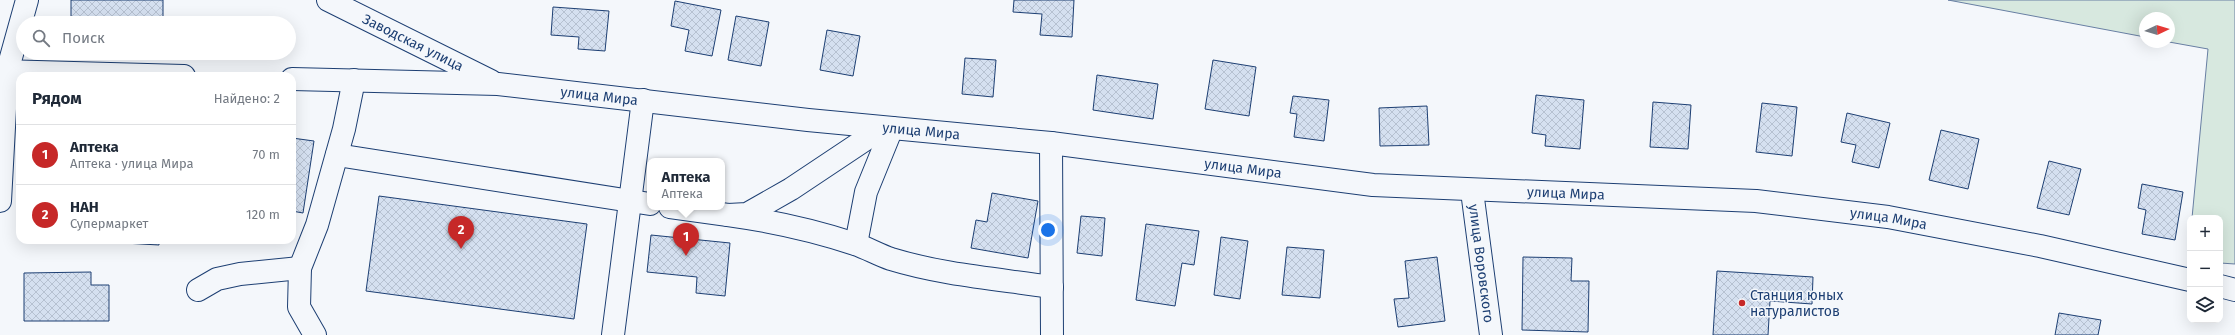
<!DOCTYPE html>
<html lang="ru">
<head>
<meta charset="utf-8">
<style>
	:root { --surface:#fff; --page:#f6f6f7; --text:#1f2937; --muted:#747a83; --line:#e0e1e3; --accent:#c62828 }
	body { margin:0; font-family:"Fira Sans",sans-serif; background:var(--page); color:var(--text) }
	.controls { position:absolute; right:12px; bottom:12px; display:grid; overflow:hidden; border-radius:8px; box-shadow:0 4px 16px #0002 }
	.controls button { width:36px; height:36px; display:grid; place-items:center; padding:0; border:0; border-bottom:1px solid var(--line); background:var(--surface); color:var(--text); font:20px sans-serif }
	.compass { position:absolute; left:2139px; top:12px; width:36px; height:36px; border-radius:50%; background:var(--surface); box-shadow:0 4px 16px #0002; rotate:86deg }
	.you { position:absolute; left:1048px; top:230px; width:14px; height:14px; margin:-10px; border:3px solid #fff; border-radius:50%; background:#1a73e8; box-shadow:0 0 0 6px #1a73e833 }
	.badge { display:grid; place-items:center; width:26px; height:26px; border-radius:50%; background:var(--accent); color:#fff; font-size:13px; font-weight:700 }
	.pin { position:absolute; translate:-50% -33px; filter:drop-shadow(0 1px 2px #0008) }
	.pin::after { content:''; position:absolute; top:21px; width:14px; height:12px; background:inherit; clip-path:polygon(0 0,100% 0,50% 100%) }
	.popup { position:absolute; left:647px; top:158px; width:78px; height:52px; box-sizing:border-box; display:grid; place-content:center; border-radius:8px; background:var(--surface); filter:drop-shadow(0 1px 3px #0005); font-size:13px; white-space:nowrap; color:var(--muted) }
	.popup b { font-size:15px; color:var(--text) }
	.popup::after { content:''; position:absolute; left:50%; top:100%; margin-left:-8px; border:8px solid transparent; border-top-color:var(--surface) }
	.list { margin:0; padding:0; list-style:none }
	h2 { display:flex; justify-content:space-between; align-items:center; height:52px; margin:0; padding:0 16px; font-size:17px }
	h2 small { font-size:13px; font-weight:400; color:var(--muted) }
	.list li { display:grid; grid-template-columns:26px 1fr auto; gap:12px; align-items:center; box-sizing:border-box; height:60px; padding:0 16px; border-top:1px solid var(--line) }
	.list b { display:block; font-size:15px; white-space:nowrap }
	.list p { margin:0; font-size:13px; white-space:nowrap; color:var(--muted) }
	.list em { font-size:13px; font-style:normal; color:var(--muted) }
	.icon { flex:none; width:22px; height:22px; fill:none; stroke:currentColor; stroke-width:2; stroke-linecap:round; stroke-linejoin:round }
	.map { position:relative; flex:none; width:2235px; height:335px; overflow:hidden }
	.search { position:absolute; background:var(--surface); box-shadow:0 4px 16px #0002; left:16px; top:16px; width:280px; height:44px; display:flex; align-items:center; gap:10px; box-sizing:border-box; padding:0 14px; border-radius:22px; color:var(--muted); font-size:15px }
	.panel { position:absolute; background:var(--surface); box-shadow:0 4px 16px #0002; left:16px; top:72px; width:280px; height:172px; border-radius:12px }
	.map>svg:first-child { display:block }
	.green { fill:#d7e8df; stroke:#687fa3 }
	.building { fill:url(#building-cross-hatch); stroke:#1d3f73 }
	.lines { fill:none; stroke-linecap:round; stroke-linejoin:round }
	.minor-casing { stroke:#1d3f73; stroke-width:24 }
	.minor { stroke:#f4f7fb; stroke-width:22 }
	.poi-dot { fill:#c62828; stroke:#f4f7fb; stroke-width:1.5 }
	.labels { text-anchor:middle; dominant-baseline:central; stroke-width:3; stroke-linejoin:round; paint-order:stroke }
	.street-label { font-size:14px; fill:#1d3f73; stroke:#f4f7fb }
	.poi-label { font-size:14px; fill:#1d3f73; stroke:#f4f7fb; text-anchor:start }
</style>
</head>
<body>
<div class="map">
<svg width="2235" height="335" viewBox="0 0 2235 335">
	<defs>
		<pattern id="building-cross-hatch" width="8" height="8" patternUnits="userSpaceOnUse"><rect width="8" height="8" fill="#d5e0f0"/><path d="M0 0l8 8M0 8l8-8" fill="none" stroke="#b6c1d1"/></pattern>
	</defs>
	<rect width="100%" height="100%" fill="#f4f7fb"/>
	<path class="green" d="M 1948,0 L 2235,0 L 2235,264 L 2220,263 L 2220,218 L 2192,218 L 2208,49 L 2169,42 L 2169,18 L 2145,18 L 2145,37 Z"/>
	<g class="building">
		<rect x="71" y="0" width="92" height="23"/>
		<path d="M 1014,0 L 1074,0 L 1072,37 L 1040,35 L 1042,14 L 1013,12 Z"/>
		<path d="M 675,1 L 721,10 L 712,56 L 685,51 L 689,30 L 671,26 Z"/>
		<path d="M 553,7 L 609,11 L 605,51 L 578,49 L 579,37 L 551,35 Z"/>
		<path d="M 736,16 L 769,22 L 761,66 L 728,60 Z"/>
		<path d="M 827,30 L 860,36 L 853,76 L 820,70 Z"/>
		<path d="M 965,58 L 996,60 L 993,97 L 962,94 Z"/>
		<path d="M 1213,60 L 1256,67 L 1249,116 L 1205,109 Z"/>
		<path d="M 1097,75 L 1158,84 L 1153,119 L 1093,110 Z"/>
		<path d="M 1536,95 L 1584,100 L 1580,149 L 1545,146 L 1546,135 L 1532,133 Z"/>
		<path d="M 1293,96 L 1329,100 L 1324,141 L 1294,137 L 1297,114 L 1290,113 Z"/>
		<path d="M 1653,102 L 1691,105 L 1688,149 L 1650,147 Z"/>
		<path d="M 1762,103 L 1797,107 L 1792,156 L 1756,152 Z"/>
		<path d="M 1427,106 L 1429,145 L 1380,146 L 1379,108 Z"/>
		<path d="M 1847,113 L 1890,123 L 1879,168 L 1852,162 L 1856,145 L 1841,142 Z"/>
		<path d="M 1941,130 L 1979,139 L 1968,189 L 1929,180 Z"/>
		<path d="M 292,138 L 314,141 L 303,213 L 292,211 Z"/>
		<path d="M 2049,161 L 2081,169 L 2069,215 L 2037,208 Z"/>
		<path d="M 2142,184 L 2183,192 L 2175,240 L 2142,234 L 2146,210 L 2138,208 Z"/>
		<path d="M 992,193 L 1038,201 L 1028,258 L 971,248 L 976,220 L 987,222 Z"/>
		<path d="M 379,196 L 587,224 L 574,319 L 366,291 Z"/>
		<path d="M 1081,216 L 1105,218 L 1102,256 L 1077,253 Z"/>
		<path d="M 1146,224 L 1199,231 L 1194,265 L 1182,263 L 1175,306 L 1136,300 Z"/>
		<path d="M 651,235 L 730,243 L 725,296 L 696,293 L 697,277 L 647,272 Z"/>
		<path d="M 1221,237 L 1248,241 L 1240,299 L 1214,295 Z"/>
		<path d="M 106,240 L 159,240 L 159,245 L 106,242 Z"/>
		<path d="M 1287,247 L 1324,250 L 1320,298 L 1282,295 Z"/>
		<path d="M 1437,257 L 1445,321 L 1398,327 L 1394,299 L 1409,298 L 1405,261 Z"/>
		<path d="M 1523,257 L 1572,258 L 1571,281 L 1589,281 L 1588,332 L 1522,330 Z"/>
		<path d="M 1717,271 L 1813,277 L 1812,304 L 1770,301 L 1768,335 L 1713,335 Z"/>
		<path d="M 91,272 L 91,285 L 109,285 L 109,321 L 24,321 L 24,273 Z"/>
		<path d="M 2059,313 L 2101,320 L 2098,335 L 2055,335 Z"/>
	</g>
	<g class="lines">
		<defs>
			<g id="minor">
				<path id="s1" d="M 328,0 L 491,81"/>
				<path d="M 0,71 L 184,76"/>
				<path id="s2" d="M 292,79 L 498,84 L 808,120 L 1051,143 L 1373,185 L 1756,201 L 1888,217 L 2040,246 L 2190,280"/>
				<path d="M 1051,143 L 1052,335"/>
				<path d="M 337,155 L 650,204"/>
				<path id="s3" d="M 1472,191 L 1491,335"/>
				<path d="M 0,201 L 7,72 L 27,0"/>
				<path d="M 670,207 L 728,215 L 747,214 L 791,189 L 869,137 L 892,128"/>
				<path d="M 728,215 C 771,221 813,230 855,244 C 867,248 879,255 891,259 C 943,275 999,279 1052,287"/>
				<path d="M 856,244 L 866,192 L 892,128"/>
				<path d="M 2220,286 L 2235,290"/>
				<path d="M 198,290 L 217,279 L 240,274 L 300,268"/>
				<path d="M 315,335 L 299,307 L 300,268 L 317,225 L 344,129 L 354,80"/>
				<path d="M 613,335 L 643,100"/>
			</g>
		</defs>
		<use href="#minor" class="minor-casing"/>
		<use href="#minor" class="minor"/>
	</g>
	<circle class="poi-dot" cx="1742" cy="303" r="4"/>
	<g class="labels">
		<g class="street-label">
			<text stroke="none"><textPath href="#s1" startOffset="95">Заводская улица</textPath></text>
			<text stroke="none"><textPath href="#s2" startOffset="308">улица Мира</textPath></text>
			<text stroke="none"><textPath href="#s2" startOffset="632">улица Мира</textPath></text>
			<text stroke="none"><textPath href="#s2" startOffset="956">улица Мира</textPath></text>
			<text stroke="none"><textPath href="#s2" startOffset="1280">улица Мира</textPath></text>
			<text stroke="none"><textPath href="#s2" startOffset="1604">улица Мира</textPath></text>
			<text stroke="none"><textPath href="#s3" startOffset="73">улица Воровского</textPath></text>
		</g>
		<g class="poi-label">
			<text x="1750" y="295">Станция юных<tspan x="1750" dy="16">натуралистов</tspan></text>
		</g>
	</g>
</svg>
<div class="controls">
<button>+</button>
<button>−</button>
<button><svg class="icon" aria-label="layers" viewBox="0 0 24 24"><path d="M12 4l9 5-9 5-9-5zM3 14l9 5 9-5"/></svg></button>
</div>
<svg class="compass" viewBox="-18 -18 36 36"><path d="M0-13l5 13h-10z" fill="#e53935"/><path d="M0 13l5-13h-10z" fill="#747a83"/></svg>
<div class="you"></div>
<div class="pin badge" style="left:686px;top:256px">1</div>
<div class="popup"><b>Аптека</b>Аптека</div>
<div class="pin badge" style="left:461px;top:249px">2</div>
<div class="search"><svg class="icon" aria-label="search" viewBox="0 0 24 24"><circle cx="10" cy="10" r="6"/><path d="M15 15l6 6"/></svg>Поиск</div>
<section class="panel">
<h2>Рядом<small>Найдено: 2</small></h2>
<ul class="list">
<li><span class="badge">1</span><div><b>Аптека</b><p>Аптека · улица Мира</p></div><em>70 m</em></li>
<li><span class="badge">2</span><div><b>НАН</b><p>Супермаркет</p></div><em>120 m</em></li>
</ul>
</section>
</div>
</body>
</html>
